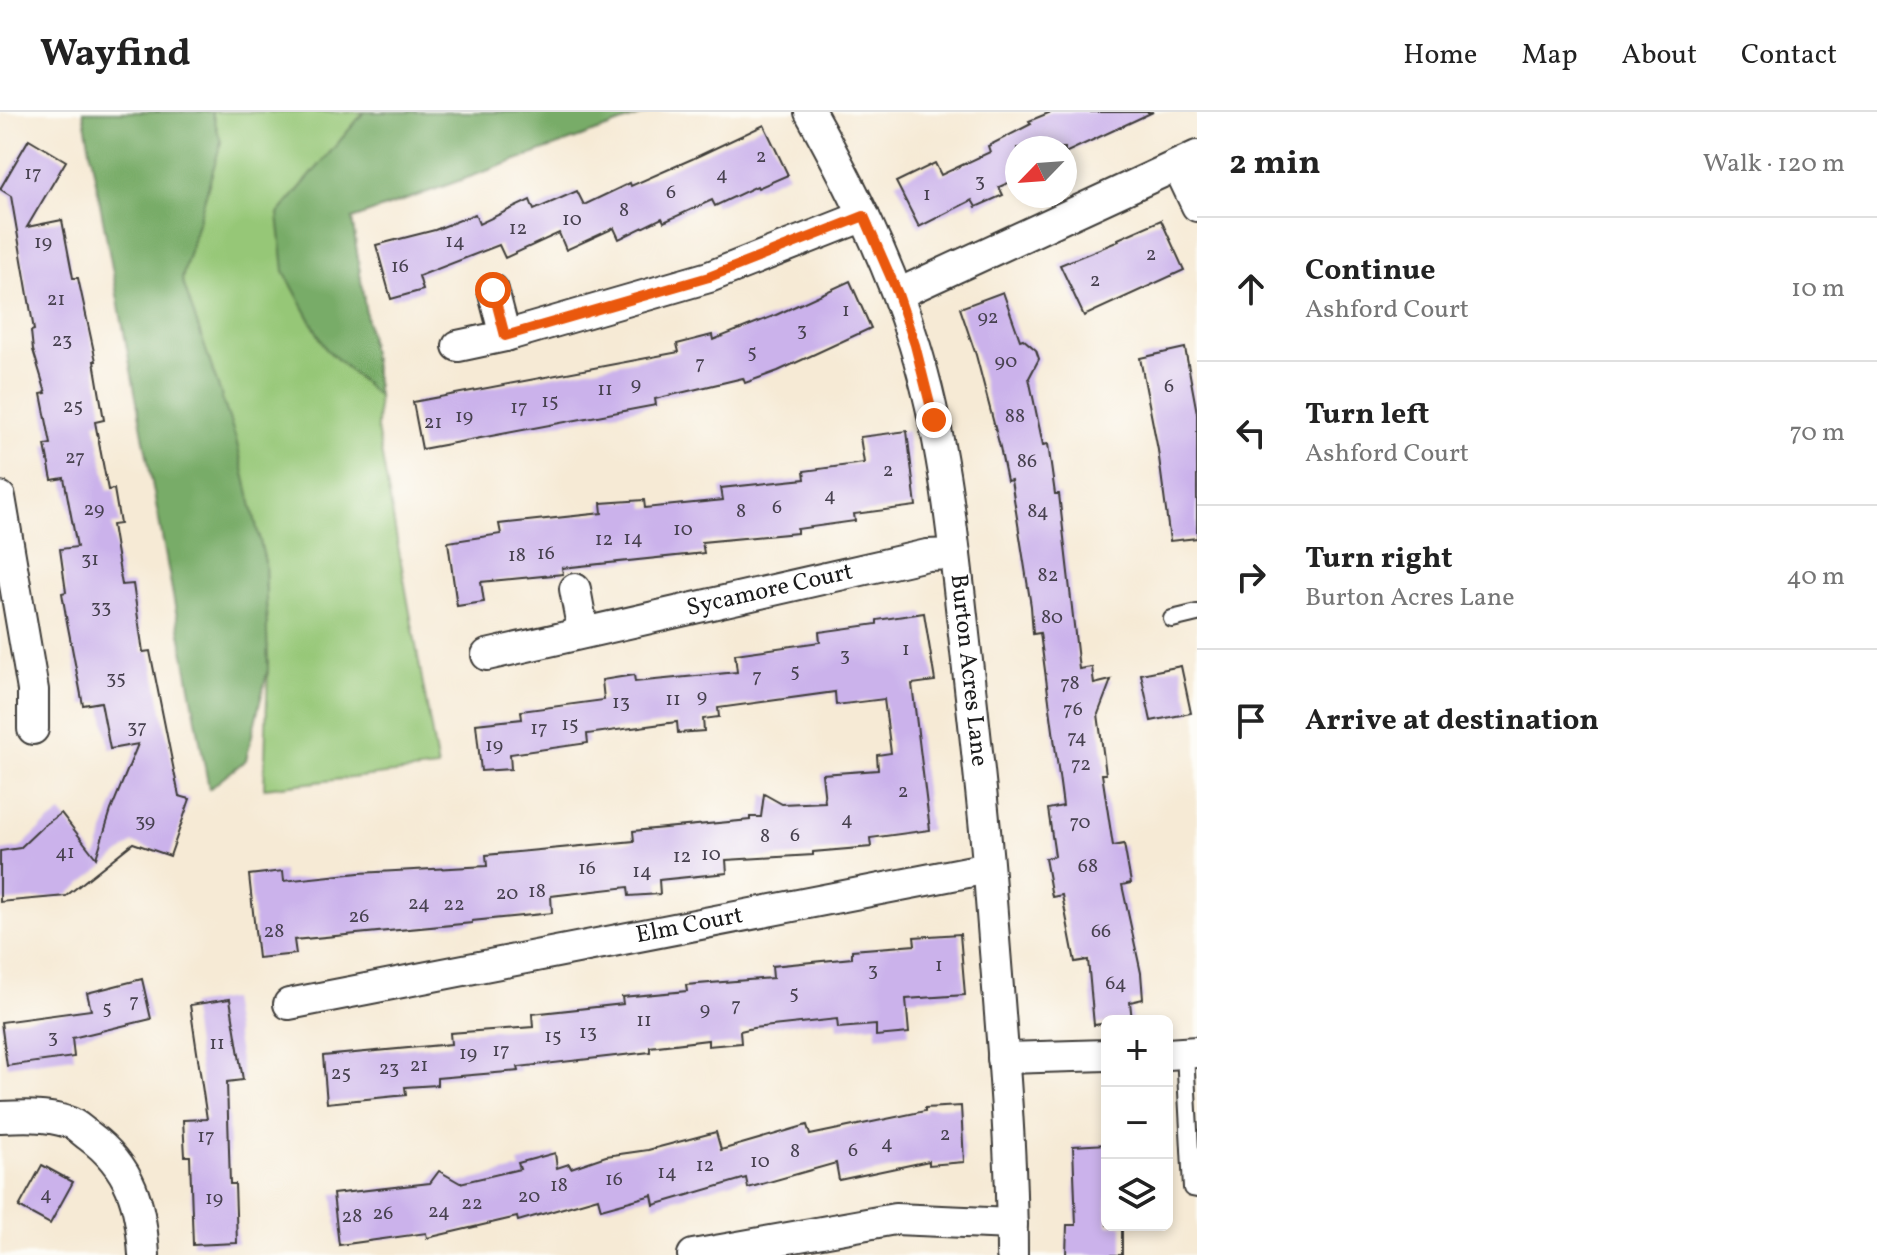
<!DOCTYPE html>
<html lang="en">
<head>
<meta charset="utf-8">
<style>
	:root { --surface:#fff; --page:#f6f6f6; --text:#222; --muted:#767676; --line:#e0e0e0 }
	body { margin:0; font-family:Vollkorn,serif; background:var(--page); color:var(--text) }
	.controls { position:absolute; right:24px; bottom:24px; display:grid; overflow:hidden; border-radius:12px; box-shadow:0 4px 12px #0003 }
	.controls button { width:72px; height:72px; display:grid; place-items:center; padding:0; border:0; border-bottom:2px solid var(--line); background:var(--surface); color:var(--text); font:40px sans-serif }
	.compass { position:absolute; left:1005px; top:24px; width:72px; height:72px; border-radius:50%; background:var(--surface); box-shadow:0 4px 12px #0003; rotate:245deg }
	.stop { position:absolute; width:24px; height:24px; margin:-18px; border:6px solid #ea580c; border-radius:50%; background:#fff }
	.stop.end { background:#ea580c; border-color:#fff; box-shadow:0 2px 8px #0008 }
	.list { margin:0; padding:0; list-style:none }
	h2 { display:flex; justify-content:space-between; align-items:center; height:104px; margin:0; padding:0 32px; font-size:34px }
	h2 small { font-size:26px; font-weight:400; color:var(--muted) }
	.list li { display:grid; grid-template-columns:52px 1fr auto; gap:24px; align-items:center; box-sizing:border-box; height:144px; padding:0 32px; border-top:2px solid var(--line) }
	.list b { display:block; font-size:30px; white-space:nowrap }
	.list p { margin:0; font-size:26px; white-space:nowrap; color:var(--muted) }
	.list em { font-size:26px; font-style:normal; color:var(--muted) }
	.icon { flex:none; width:44px; height:44px; fill:none; stroke:currentColor; stroke-width:2; stroke-linecap:round; stroke-linejoin:round }
	.map { position:relative; flex:none; width:1197px; height:1143px; overflow:hidden }
	header { display:flex; align-items:center; gap:48px; box-sizing:border-box; height:112px; padding:0 40px; background:var(--surface); border-bottom:2px solid var(--line) }
	header strong { font-size:38px }
	nav { display:flex; gap:44px; margin-inline-start:auto; font-size:28px }
	main { display:flex }
	aside { flex:1; background:var(--surface) }
	.map>svg:first-child { display:block }
	.green { fill:#96c777; stroke:#59724a; stroke-width:2 }
	.forest { fill:#78ac68; stroke:#4a6442; stroke-width:2 }
	.building { fill:#cbb2eb }
	.lines { fill:none; stroke-linecap:round; stroke-linejoin:round }
	.lane-casing { stroke:#3d3b38; stroke-width:20 }
	.street-casing { stroke:#3d3b38; stroke-width:34 }
	.lane { stroke:#fff; stroke-width:16 }
	.street { stroke:#fff; stroke-width:30 }
	.route { stroke:#ea580c; stroke-width:10 }
	.labels { text-anchor:middle; dominant-baseline:central; stroke-width:6; stroke-linejoin:round; paint-order:stroke }
	.number-label { font-size:20px; fill:#484250 }
	.street-label { font-size:24px; fill:#1c1c1c; stroke:#fdfcf7 }
</style>
</head>
<body>
<header>
<strong>Wayfind</strong>
<nav><a>Home</a><a>Map</a><a>About</a><a>Contact</a></nav>
</header>
<main>
<div class="map">
<svg width="1197" height="1143" viewBox="0 0 1197 1143">
	<rect width="100%" height="100%" fill="#fdfcf7"/>
	<filter id="ink" filterUnits="userSpaceOnUse"><feTurbulence type="fractalNoise" baseFrequency=".0125" numOctaves="2"/><feDisplacementMap in="SourceGraphic" scale="16" xChannelSelector="R" yChannelSelector="G"/><feConvolveMatrix kernelMatrix="1 2 1 2 8 2 1 2 1" color-interpolation-filters="sRGB"/></filter>
	<filter id="wash" filterUnits="userSpaceOnUse"><feTurbulence type="fractalNoise" baseFrequency=".006" numOctaves="4" result="noise"/><feDisplacementMap in="SourceGraphic" scale="32" xChannelSelector="R" yChannelSelector="G"/><feGaussianBlur stdDeviation="1.8" result="paint"/><feColorMatrix in="noise" values="0 0 0 0 0 0 0 0 0 0 0 0 0 0 0 0 0 1.4 0 .05"/><feComposite in="paint" operator="in"/></filter>
	<g filter="url(#wash)">
		<rect width="100%" height="100%" fill="#f6ead5"/>
		<path class="green" d="M 83,0 L 651,0 L 352,107 L 378,284 L 377,317 L 438,656 L 264,676 L 268,557 L 265,450 L 255,413 Z"/>
		<g class="forest">
			<path d="M 83,0 L 212,0 L 221,30 L 182,167 L 236,327 L 265,450 L 268,557 L 246,648 L 209,677 Z"/>
			<path d="M 364,0 L 651,0 L 352,107 L 378,284 L 326,237 L 284,159 L 278,102 Z"/>
		</g>
		<g id="blocks">
			<g class="building">
				<path d="M 1051,0 L 1153,0 L 1065,41 L 1065,36 L 1017,36 L 1017,67 L 999,75 L 1003,83 L 976,95 L 972,88 L 919,115 L 896,70 L 935,51 L 941,63 L 990,40 L 988,34 L 1031,12 L 1029,9 Z"/>
				<path d="M 764,13 L 788,63 L 758,76 L 757,74 L 715,94 L 712,88 L 664,110 L 662,106 L 619,127 L 614,116 L 566,138 L 559,121 L 505,146 L 499,133 L 419,164 L 423,178 L 391,187 L 376,133 L 435,118 L 475,102 L 479,112 L 530,88 L 534,98 L 577,79 L 584,93 L 630,71 L 631,74 L 692,47 Z"/>
				<path d="M 29,27 L 66,49 L 27,115 L 62,108 L 73,166 L 78,166 L 96,249 L 94,249 L 104,308 L 95,310 L 108,378 L 114,377 L 120,412 L 112,413 L 122,473 L 133,472 L 143,540 L 150,539 L 179,684 L 190,687 L 170,744 L 133,731 L 66,784 L 0,790 L 0,739 L 20,736 L 42,715 L 61,701 L 96,746 L 111,698 L 138,632 L 110,637 L 101,590 L 83,593 L 67,510 L 62,481 L 66,480 L 60,437 L 77,435 L 64,366 L 52,368 L 45,333 L 51,332 L 41,282 L 46,281 L 33,238 L 31,219 L 34,218 L 11,84 L 0,77 Z"/>
				<path d="M 1161,108 L 1184,158 L 1084,204 L 1060,153 L 1119,129 L 1118,127 Z"/>
				<path d="M 850,169 L 871,216 L 778,259 L 745,271 L 743,266 L 655,287 L 656,293 L 422,337 L 413,290 L 679,240 L 677,232 L 712,223 L 713,228 L 776,203 Z"/>
				<path d="M 1003,180 L 1020,228 L 1023,227 L 1036,238 L 1039,247 L 1029,266 L 1043,333 L 1048,332 L 1055,382 L 1059,382 L 1079,557 L 1092,555 L 1094,572 L 1111,568 L 1098,602 L 1106,662 L 1102,662 L 1113,734 L 1124,732 L 1131,771 L 1122,773 L 1141,861 L 1143,887 L 1130,890 L 1132,908 L 1107,909 L 1107,911 L 1094,913 L 1088,848 L 1075,850 L 1062,783 L 1052,785 L 1045,746 L 1055,744 L 1048,697 L 1063,694 L 1040,521 L 1033,522 L 1031,494 L 1011,368 L 1007,369 L 1000,335 L 976,243 L 960,196 Z"/>
				<path d="M 1185,236 L 1197,301 L 1197,426 L 1170,429 L 1158,338 L 1140,246 Z"/>
				<path d="M 907,319 L 916,394 L 854,402 L 855,409 L 797,417 L 797,421 L 702,430 L 704,441 L 562,456 L 563,462 L 481,470 L 484,490 L 457,494 L 448,430 L 501,422 L 499,412 L 602,401 L 601,391 L 644,388 L 645,396 L 723,388 L 721,376 L 805,367 L 804,359 L 864,351 L 860,325 Z"/>
				<path d="M 924,501 L 935,569 L 912,572 L 930,718 L 870,726 L 871,735 L 813,740 L 813,743 L 726,748 L 727,761 L 659,768 L 660,782 L 629,784 L 628,775 L 551,784 L 552,801 L 472,809 L 472,811 L 294,828 L 296,842 L 258,846 L 249,763 L 283,759 L 284,769 L 359,761 L 487,754 L 486,743 L 634,729 L 633,719 L 750,708 L 750,705 L 761,705 L 764,682 L 782,692 L 825,690 L 822,662 L 878,658 L 877,643 L 891,641 L 884,587 L 836,593 L 835,580 L 718,596 L 719,605 L 703,607 L 704,619 L 678,621 L 677,610 L 587,622 L 588,631 L 510,642 L 511,657 L 481,659 L 476,612 L 522,607 L 521,599 L 604,588 L 602,568 L 634,563 L 635,570 L 737,560 L 735,542 L 820,530 L 819,520 L 877,512 L 877,508 Z"/>
				<path d="M 1181,554 L 1191,601 L 1151,609 L 1141,562 Z"/>
				<path d="M 960,822 L 965,883 L 906,887 L 909,921 L 876,924 L 876,913 L 838,916 L 837,907 L 753,916 L 740,919 L 741,931 L 708,934 L 708,928 L 650,935 L 650,940 L 518,955 L 519,959 L 437,966 L 437,973 L 405,975 L 406,983 L 327,991 L 323,944 L 451,932 L 450,921 L 533,915 L 532,902 L 623,892 L 622,885 L 687,879 L 686,873 L 773,866 L 772,854 L 852,846 L 852,838 L 915,833 L 914,825 Z"/>
				<path d="M 142,867 L 151,907 L 72,926 L 74,945 L 7,954 L 1,910 L 91,898 L 87,881 Z"/>
				<path d="M 230,887 L 243,968 L 227,970 L 230,1072 L 235,1072 L 237,1131 L 193,1133 L 190,1044 L 185,1044 L 183,1008 L 207,1007 L 190,893 Z"/>
				<path d="M 961,994 L 964,1050 L 929,1053 L 929,1049 L 839,1068 L 836,1051 L 748,1076 L 746,1066 L 654,1093 L 652,1083 L 601,1097 L 598,1086 L 518,1109 L 517,1105 L 427,1126 L 426,1121 L 339,1133 L 333,1082 L 430,1071 L 439,1059 L 460,1071 L 520,1057 L 518,1051 L 555,1041 L 557,1056 L 569,1052 L 571,1056 L 606,1044 L 648,1038 L 716,1020 L 721,1038 L 807,1013 L 810,1023 L 925,999 L 925,996 Z"/>
				<path d="M 1107,1032 L 1107,1113 L 1122,1113 L 1122,1143 L 1066,1143 L 1067,1113 L 1076,1113 L 1073,1034 Z"/>
				<path d="M 42,1053 L 73,1070 L 50,1112 L 19,1095 Z"/>
			</g>
		</g>
	</g>
	<g filter="url(#ink)">
		<use href="#blocks" fill-opacity="0" stroke="#3d3b38" stroke-width="2"/>
		<g class="lines">
			<defs>
				<g id="lane">
					<path d="M 1172,507 L 1197,501"/>
					<path d="M 1185,941 L 1192,1076 L 1197,1077"/>
				</g>
				<g id="street">
					<path id="s1" d="M 810,0 C 851,74 889,150 914,231 C 942,320 952,413 962,504 C 972,595 983,685 990,775 C 999,897 1012,1020 1012,1143"/>
					<path d="M 1178,54 L 1197,94"/>
					<path d="M 493,178 L 505,224"/>
					<path d="M 898,182 L 1197,44"/>
					<path d="M 458,234 L 505,224 L 709,165 L 864,104"/>
					<path d="M 0,385 L 33,578 L 33,617"/>
					<path d="M 575,477 L 583,520"/>
					<path id="s2" d="M 487,543 L 927,443 L 955,442"/>
					<path id="s3" d="M 289,892 L 988,756"/>
					<path d="M 1167,942 L 1197,940"/>
					<path d="M 1003,946 L 1107,943"/>
					<path d="M 0,1005 C 23,1004 46,1003 68,1010 C 76,1012 82,1019 89,1024 C 131,1055 141,1092 144,1143"/>
					<path d="M 693,1143 L 895,1107 L 1012,1112"/>
				</g>
			</defs>
			<use href="#lane" class="lane-casing"/>
			<use href="#street" class="street-casing"/>
			<use href="#lane" class="lane"/>
			<use href="#street" class="street"/>
		</g>
	</g>
	<g class="lines" filter="url(#ink)">
		<path class="route" d="M 493,178 L 505,224 L 709,165 L 864,104 L 898,182 L 915,233 L 934,308"/>
	</g>
	<g class="labels">
		<g class="number-label">
			<text x="761" y="45">2</text>
			<text x="33" y="62">17</text>
			<text x="722" y="63">4</text>
			<text x="980" y="70">3</text>
			<text x="671" y="81">6</text>
			<text x="927" y="83">1</text>
			<text x="624" y="99">8</text>
			<text x="572" y="108">10</text>
			<text x="518" y="117">12</text>
			<text x="455" y="130">14</text>
			<text x="43" y="131">19</text>
			<text x="1151" y="143">2</text>
			<text x="400" y="155">16</text>
			<text x="1095" y="169">2</text>
			<text x="56" y="188">21</text>
			<text x="846" y="199">1</text>
			<text x="988" y="206">92</text>
			<text x="802" y="219">3</text>
			<text x="62" y="229">23</text>
			<text x="752" y="241">5</text>
			<text x="1006" y="250">90</text>
			<text x="700" y="252">7</text>
			<text x="636" y="273">9</text>
			<text x="1169" y="275">6</text>
			<text x="605" y="278">11</text>
			<text x="550" y="290">15</text>
			<text x="73" y="295">25</text>
			<text x="519" y="296">17</text>
			<text x="464" y="305">19</text>
			<text x="1015" y="305">88</text>
			<text x="433" y="311">21</text>
			<text x="75" y="346">27</text>
			<text x="1027" y="350">86</text>
			<text x="888" y="359">2</text>
			<text x="830" y="384">4</text>
			<text x="777" y="396">6</text>
			<text x="94" y="398">29</text>
			<text x="741" y="400">8</text>
			<text x="1038" y="400">84</text>
			<text x="683" y="418">10</text>
			<text x="633" y="427">14</text>
			<text x="604" y="428">12</text>
			<text x="546" y="442">16</text>
			<text x="517" y="444">18</text>
			<text x="90" y="448">31</text>
			<text x="1048" y="464">82</text>
			<text x="101" y="496">33</text>
			<text x="1052" y="506">80</text>
			<text x="906" y="538">1</text>
			<text x="845" y="544">3</text>
			<text x="795" y="560">5</text>
			<text x="757" y="565">7</text>
			<text x="116" y="567">35</text>
			<text x="1070" y="572">78</text>
			<text x="702" y="585">9</text>
			<text x="673" y="588">11</text>
			<text x="621" y="591">13</text>
			<text x="1073" y="598">76</text>
			<text x="570" y="613">15</text>
			<text x="137" y="616">37</text>
			<text x="539" y="617">17</text>
			<text x="1077" y="626">74</text>
			<text x="494" y="634">19</text>
			<text x="1081" y="653">72</text>
			<text x="903" y="680">2</text>
			<text x="847" y="708">4</text>
			<text x="145" y="710">39</text>
			<text x="1080" y="711">70</text>
			<text x="795" y="724">6</text>
			<text x="765" y="725">8</text>
			<text x="65" y="741">41</text>
			<text x="711" y="743">10</text>
			<text x="682" y="745">12</text>
			<text x="1088" y="755">68</text>
			<text x="587" y="757">16</text>
			<text x="642" y="760">14</text>
			<text x="537" y="780">18</text>
			<text x="507" y="782">20</text>
			<text x="419" y="792">24</text>
			<text x="454" y="793">22</text>
			<text x="359" y="805">26</text>
			<text x="274" y="820">28</text>
			<text x="1101" y="820">66</text>
			<text x="939" y="854">1</text>
			<text x="873" y="859">3</text>
			<text x="1116" y="872">64</text>
			<text x="794" y="882">5</text>
			<text x="134" y="890">7</text>
			<text x="736" y="894">7</text>
			<text x="107" y="897">5</text>
			<text x="705" y="898">9</text>
			<text x="644" y="909">11</text>
			<text x="588" y="921">13</text>
			<text x="553" y="925">15</text>
			<text x="53" y="926">3</text>
			<text x="217" y="932">11</text>
			<text x="501" y="939">17</text>
			<text x="468" y="942">19</text>
			<text x="419" y="954">21</text>
			<text x="389" y="957">23</text>
			<text x="341" y="962">25</text>
			<text x="945" y="1023">2</text>
			<text x="206" y="1025">17</text>
			<text x="887" y="1032">4</text>
			<text x="853" y="1039">6</text>
			<text x="795" y="1040">8</text>
			<text x="760" y="1050">10</text>
			<text x="705" y="1054">12</text>
			<text x="667" y="1061">14</text>
			<text x="614" y="1068">16</text>
			<text x="559" y="1074">18</text>
			<text x="46" y="1083">4</text>
			<text x="529" y="1085">20</text>
			<text x="214" y="1087">19</text>
			<text x="472" y="1092">22</text>
			<text x="439" y="1100">24</text>
			<text x="383" y="1102">26</text>
			<text x="352" y="1105">28</text>
		</g>
		<g class="street-label">
			<text stroke="none"><textPath href="#s2" startOffset="290">Sycamore Court</textPath></text>
			<text stroke="none"><textPath href="#s1" startOffset="586">Burton Acres Lane</textPath></text>
			<text stroke="none"><textPath href="#s3" startOffset="408">Elm Court</textPath></text>
		</g>
	</g>
</svg>
<div class="controls">
<button>+</button>
<button>−</button>
<button><svg class="icon" aria-label="layers" viewBox="0 0 24 24"><path d="M12 4l9 5-9 5-9-5zM3 14l9 5 9-5"/></svg></button>
</div>
<svg class="compass" viewBox="-18 -18 36 36"><path d="M0-13l5 13h-10z" fill="#e53935"/><path d="M0 13l5-13h-10z" fill="#767676"/></svg>
<div class="stop" style="left:493px;top:178px"></div>
<div class="stop end" style="left:934px;top:308px"></div>
</div>
<aside>
<h2>2 min<small>Walk · 120 m</small></h2>
<ul class="list">
<li><svg class="icon" aria-label="ahead" viewBox="0 0 24 24"><path d="M12 20V5M6 11l6-6 6 6"/></svg><div><b>Continue</b><p>Ashford Court</p></div><em>10 m</em></li>
<li><svg class="icon" aria-label="left" viewBox="0 0 24 24"><path d="M17 20v-9H6M10 6l-5 5 5 5"/></svg><div><b>Turn left</b><p>Ashford Court</p></div><em>70 m</em></li>
<li><svg class="icon" aria-label="right" viewBox="0 0 24 24"><path d="M7 20v-9h11M14 6l5 5-5 5"/></svg><div><b>Turn right</b><p>Burton Acres Lane</p></div><em>40 m</em></li>
<li><svg class="icon" aria-label="arrive" viewBox="0 0 24 24"><path d="M6 21V4h12l-3 4 3 4H6"/></svg><div><b>Arrive at destination</b></div></li>
</ul>
</aside>
</main>
</body>
</html>
